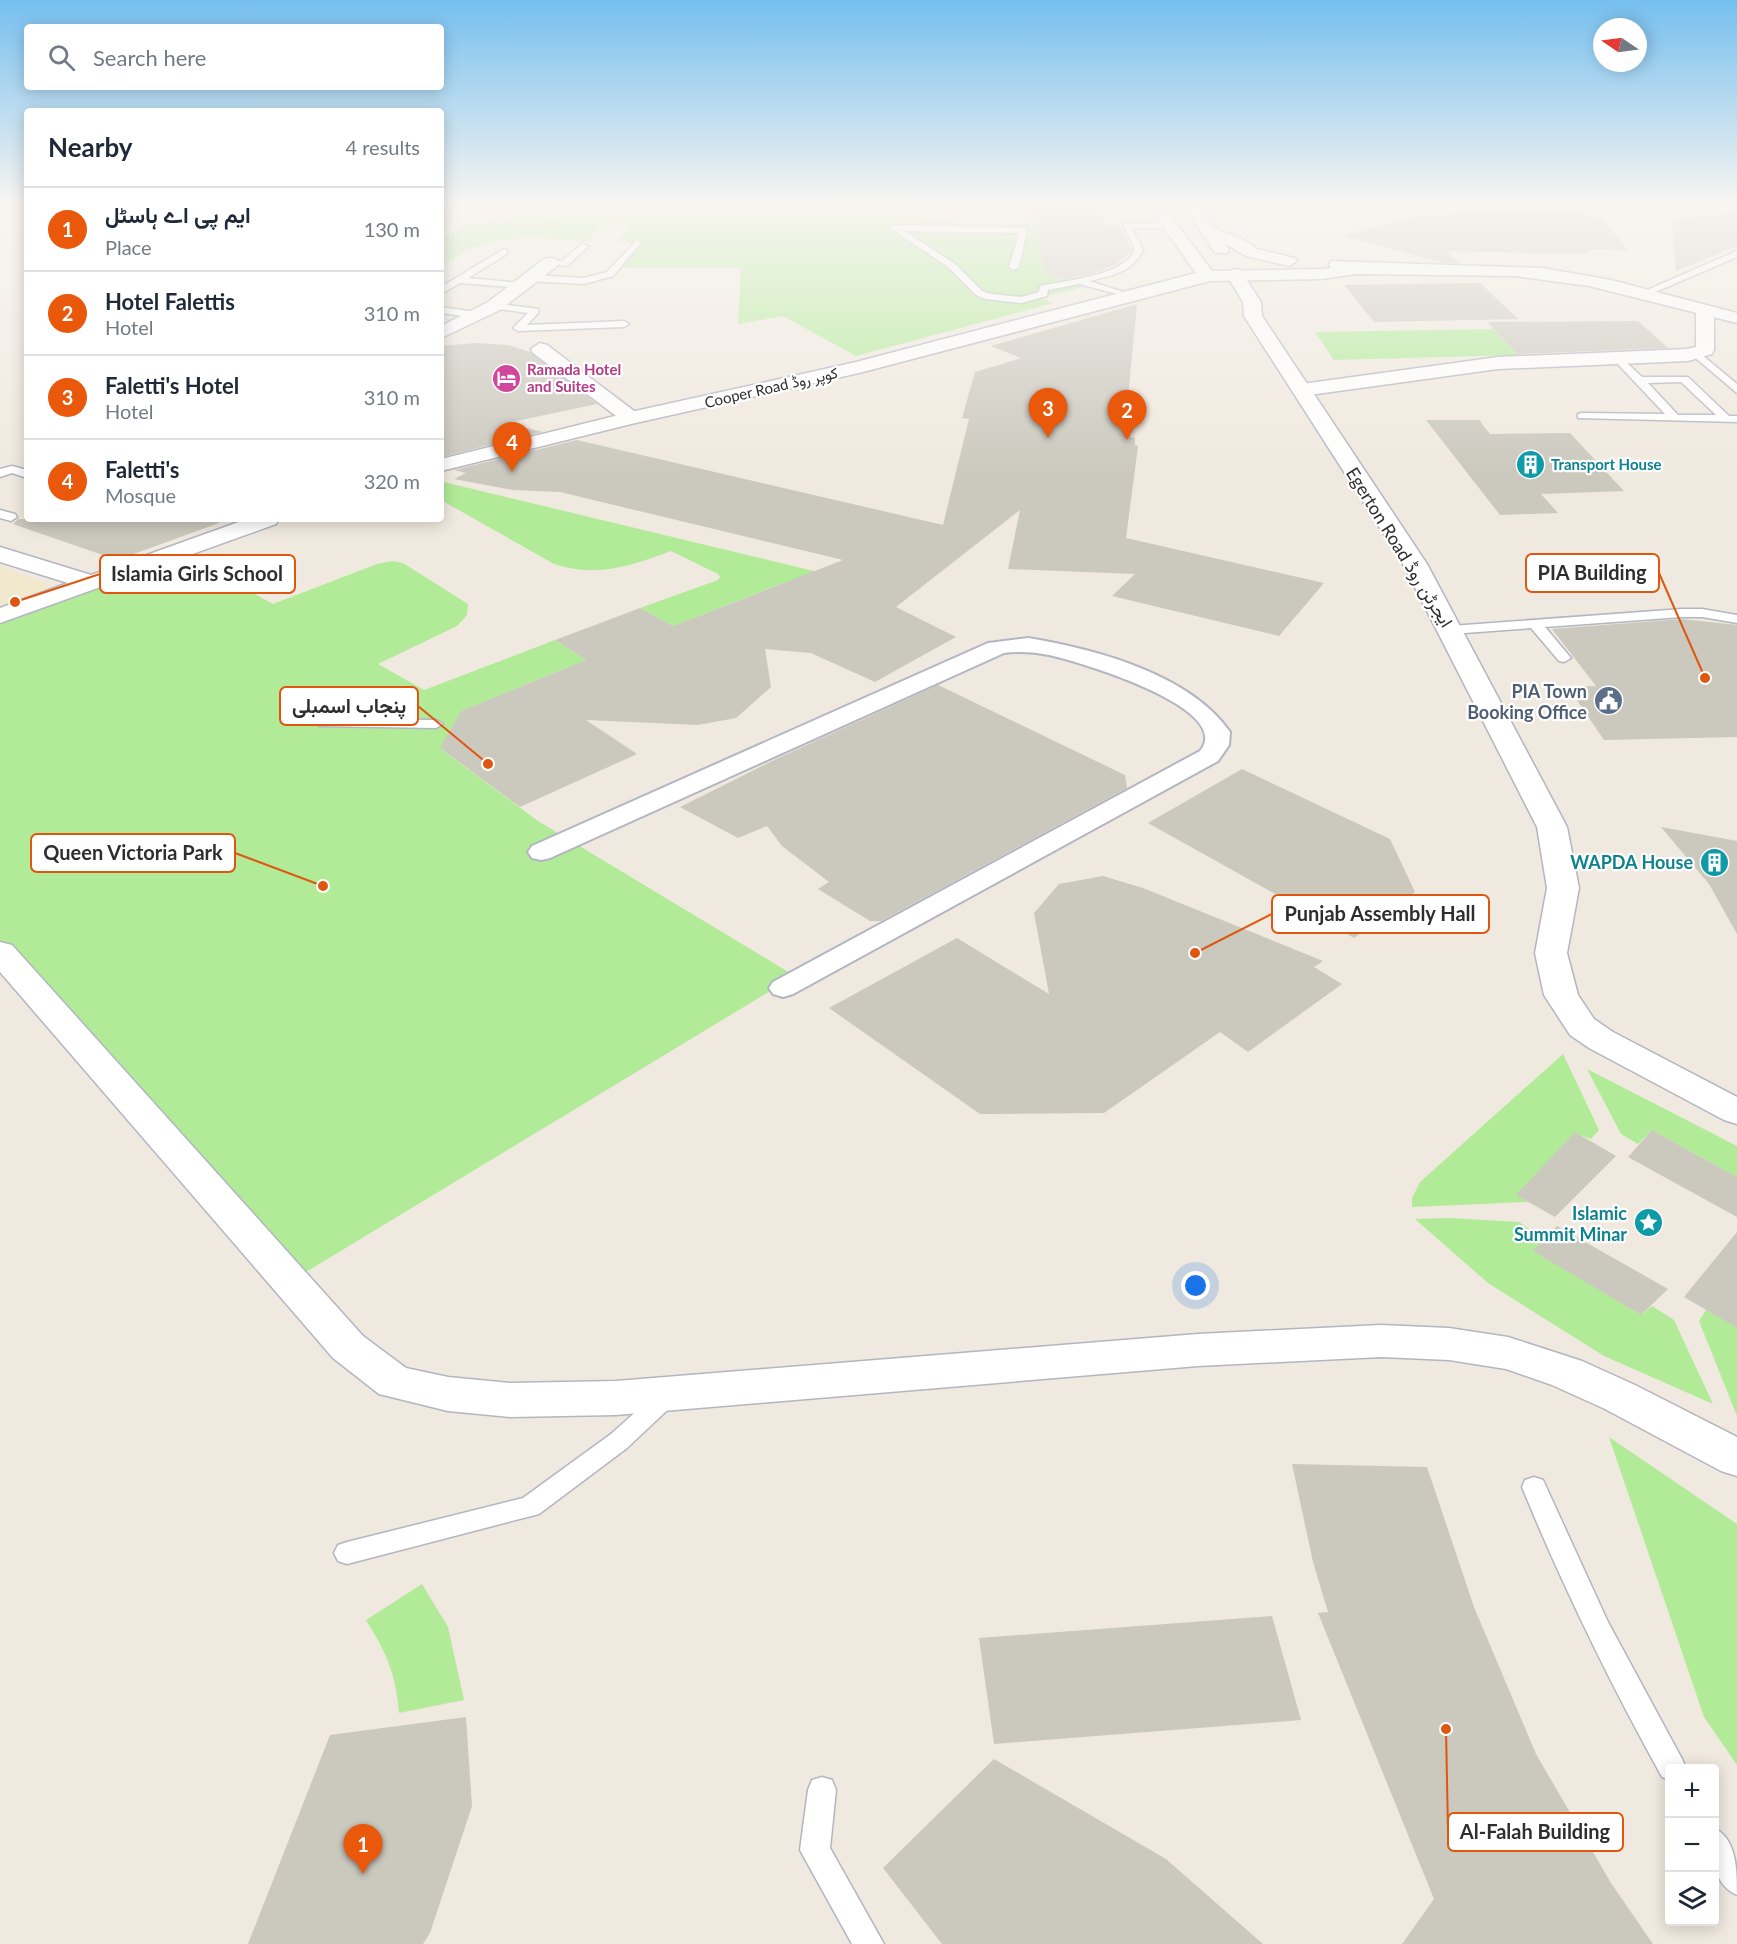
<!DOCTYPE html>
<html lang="en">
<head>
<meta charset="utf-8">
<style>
	:root { --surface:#fff; --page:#f2f2f3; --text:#1f2937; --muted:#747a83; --line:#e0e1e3; --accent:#ea580c }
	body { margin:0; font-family:Lato,Vazirmatn,sans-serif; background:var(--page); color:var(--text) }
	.controls { position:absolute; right:18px; bottom:18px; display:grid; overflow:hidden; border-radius:6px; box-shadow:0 3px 15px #0003 }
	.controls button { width:54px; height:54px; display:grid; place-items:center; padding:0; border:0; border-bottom:2px solid var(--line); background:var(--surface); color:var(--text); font:30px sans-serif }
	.compass { position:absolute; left:1593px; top:18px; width:54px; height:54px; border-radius:50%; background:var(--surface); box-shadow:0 3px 15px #0003; rotate:283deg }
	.you { position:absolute; left:1196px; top:1286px; width:21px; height:21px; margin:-15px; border:4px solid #fff; border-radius:50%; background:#1a73e8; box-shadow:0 0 0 9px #1a73e833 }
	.badge { display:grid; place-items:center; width:39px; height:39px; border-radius:50%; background:var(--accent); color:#fff; font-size:20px; font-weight:700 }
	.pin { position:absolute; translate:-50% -50px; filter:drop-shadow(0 2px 3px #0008) }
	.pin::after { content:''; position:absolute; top:32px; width:21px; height:18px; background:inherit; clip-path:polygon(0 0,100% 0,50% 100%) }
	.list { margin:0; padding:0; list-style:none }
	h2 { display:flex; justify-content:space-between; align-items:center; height:78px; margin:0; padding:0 24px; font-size:26px }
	h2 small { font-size:20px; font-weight:400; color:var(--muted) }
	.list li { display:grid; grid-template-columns:39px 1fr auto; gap:18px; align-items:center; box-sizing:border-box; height:84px; padding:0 24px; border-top:2px solid var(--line) }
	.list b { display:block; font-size:22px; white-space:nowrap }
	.list p { margin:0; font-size:20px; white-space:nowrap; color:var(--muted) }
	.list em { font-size:20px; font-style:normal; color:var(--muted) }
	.icon { flex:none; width:33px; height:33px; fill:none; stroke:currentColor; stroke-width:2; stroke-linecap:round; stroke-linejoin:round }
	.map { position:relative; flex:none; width:1737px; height:1944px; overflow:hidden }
	.search { position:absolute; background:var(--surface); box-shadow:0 3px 15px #0003; left:24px; top:24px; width:420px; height:66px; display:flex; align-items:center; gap:15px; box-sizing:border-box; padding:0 21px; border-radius:6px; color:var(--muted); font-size:22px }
	.panel { position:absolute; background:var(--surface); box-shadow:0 3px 15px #0003; left:24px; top:108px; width:420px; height:414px; border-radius:6px }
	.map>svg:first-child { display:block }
	.education { fill:#f2e8ce }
	.green { fill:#b1eb98 }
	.building { fill:#cbc8be }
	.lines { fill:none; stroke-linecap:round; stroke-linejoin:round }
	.service-casing { stroke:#b3b5c2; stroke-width:3 }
	.pedestrian-casing { stroke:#b3b5c2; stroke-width:4 }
	.minor-casing { stroke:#b3b5c2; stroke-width:3 }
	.tertiary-casing { stroke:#b3b5c2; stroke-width:3 }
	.secondary-casing { stroke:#b3b5c2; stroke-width:3 }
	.service { fill:#fff; fill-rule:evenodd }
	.pedestrian { fill:#fff; fill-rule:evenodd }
	.minor { fill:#fff; fill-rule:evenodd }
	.tertiary { fill:#fff; fill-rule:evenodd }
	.secondary { fill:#fff; fill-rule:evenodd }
	.labels { text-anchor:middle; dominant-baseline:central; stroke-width:4.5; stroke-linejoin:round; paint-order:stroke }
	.far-hotel-label { font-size:15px; font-weight:bold; fill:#b23c85; stroke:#fff; text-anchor:start }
	.far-street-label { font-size:15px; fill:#2e2e2e; stroke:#fff }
	.far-culture-label { font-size:15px; font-weight:bold; fill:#0d838f; stroke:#fff; text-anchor:start }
	.street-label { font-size:18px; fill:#2e2e2e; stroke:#fff }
	.service-label { font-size:18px; font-weight:bold; fill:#4e5e75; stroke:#fff; text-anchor:end }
	.culture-label { font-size:18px; font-weight:bold; fill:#0d838f; stroke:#fff; text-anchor:end }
	.leader { fill:none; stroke:#df570e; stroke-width:2 }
	.callout-dot { fill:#df570e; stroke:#fff; stroke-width:2 }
	.callout { fill:#fff; stroke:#df570e; stroke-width:2 }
	.callout-label { font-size:20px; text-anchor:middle; font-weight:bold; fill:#2e2e2e }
</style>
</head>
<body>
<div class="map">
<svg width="1737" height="1944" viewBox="0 0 1737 1944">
	<rect width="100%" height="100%" fill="#f0e9df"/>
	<path class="education" d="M 0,566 L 62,590 L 0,614 Z"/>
	<g class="green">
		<path d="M 802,202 L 858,204 L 865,212 L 963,223 L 1026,223 L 1024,219 L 1036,219 L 1044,272 L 1083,287 L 1041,297 L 1053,303 L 856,356 L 783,316 L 738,324 L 741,268 L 616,268 L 636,243 L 618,242 L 629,225 L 600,225 L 588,242 C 551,239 508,233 473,248 C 462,252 451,260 441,266 L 441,250 L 448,247 L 441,245 L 441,239 L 468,223 L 486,224 L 491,220 L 501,222 L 540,212 L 547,219 L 645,212 L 645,218 L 762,216 L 763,214 L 803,212 Z"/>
		<path d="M 1493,329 L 1518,355 L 1334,360 L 1315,332 Z"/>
		<path d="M 444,482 L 855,581 L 778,585 L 673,626 L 640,608 L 718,580 L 720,577 L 718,574 L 671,551 C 632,566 595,578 554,564 L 441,500 L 441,483 Z"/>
		<path d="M 176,550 L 273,604 L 377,564 L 392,561 L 403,563 L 468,604 L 467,615 L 457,626 L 378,664 L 424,690 L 555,640 L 586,660 L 461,711 L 441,749 L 538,821 L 795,976 L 296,1278 L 0,951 L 0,613 Z"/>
		<path d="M 1563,1054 L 1599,1130 L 1591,1139 L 1575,1133 L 1517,1195 L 1528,1202 L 1412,1207 L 1412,1198 L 1420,1182 Z"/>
		<path d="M 1587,1069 L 1737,1146 L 1737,1177 L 1652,1130 L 1638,1144 L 1621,1134 Z"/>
		<path d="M 1448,1218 L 1519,1222 L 1544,1239 L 1534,1251 L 1641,1315 L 1652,1306 L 1674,1320 L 1713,1404 L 1604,1356 L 1488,1283 L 1415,1219 Z"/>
		<path d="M 1706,1310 L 1731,1324 L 1737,1317 L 1737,1416 L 1699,1321 Z"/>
		<path d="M 1609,1437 L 1737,1524 L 1737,1765 L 1704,1717 Z"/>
		<path d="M 422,1584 L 448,1627 L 464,1700 L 399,1713 C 396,1674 387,1654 366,1620 Z"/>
	</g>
	<g class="building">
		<path d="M 1032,202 L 1094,202 L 1106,225 L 1118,224 L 1132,250 L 1117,264 L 1092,274 L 1064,279 L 1044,272 Z"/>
		<path d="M 1507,210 L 1580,213 L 1601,218 L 1628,250 L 1593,249 L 1583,254 L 1446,251 L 1459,263 L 1440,262 L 1343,236 L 1416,216 Z"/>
		<path d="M 1737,212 L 1737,246 L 1676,271 L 1672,219 Z"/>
		<path d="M 1480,283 L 1518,319 L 1374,322 L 1344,285 Z"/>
		<path d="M 1137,304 L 1126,418 L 1131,418 L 1130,437 L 1135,438 L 1135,445 L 1138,446 L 1126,538 L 1324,583 L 1279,636 L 1112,596 L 1135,574 L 1008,569 L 1020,510 L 896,607 L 956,637 L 875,682 L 811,653 L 765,649 L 771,687 L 736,718 L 698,725 L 586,720 L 637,754 L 520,807 L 440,748 L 461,711 L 586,660 L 555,640 L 640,608 L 673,626 L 843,560 L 560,492 L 513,490 L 454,479 L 466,473 L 454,470 L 577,440 L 943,525 L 969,419 L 962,418 L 975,372 L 1021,358 L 991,346 Z"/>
		<path d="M 1638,321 L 1668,348 L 1517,354 L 1487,322 Z"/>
		<path d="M 477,343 L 508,345 L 530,352 L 597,404 L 507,423 L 543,432 L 441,457 L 441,346 Z"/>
		<path d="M 1426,420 L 1479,420 L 1490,434 L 1570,433 L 1624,491 L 1541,494 L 1558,513 L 1500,515 Z"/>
		<path d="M 18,519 L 218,519 L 219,523 L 117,560 L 13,524 Z"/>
		<path d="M 1682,619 L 1737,625 L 1737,737 L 1604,740 L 1568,687 L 1596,686 L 1552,629 Z"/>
		<path d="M 938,685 L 1125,775 L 1127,788 L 881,921 L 870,921 L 818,889 L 829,882 L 782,846 L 767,826 L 738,838 L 680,807 L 776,759 Z"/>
		<path d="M 1242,769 L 1390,839 L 1415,892 L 1354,938 L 1148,823 Z"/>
		<path d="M 1661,827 L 1737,841 L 1737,934 L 1709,884 Z"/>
		<path d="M 1103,876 L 1143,888 L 1323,961 L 1314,967 L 1342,984 L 1248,1052 L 1220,1032 L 1104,1113 L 980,1114 L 829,1008 L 957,938 L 1049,994 L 1034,913 L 1059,884 Z"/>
		<path d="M 1652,1130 L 1737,1177 L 1737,1217 L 1628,1157 Z"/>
		<path d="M 1575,1132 L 1616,1156 L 1555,1217 L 1516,1195 Z"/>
		<path d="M 1557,1226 L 1668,1289 L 1641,1315 L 1533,1251 Z"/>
		<path d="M 1737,1232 L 1737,1328 L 1684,1297 Z"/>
		<path d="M 1292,1464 L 1427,1467 L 1474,1607 L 1536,1754 L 1611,1883 L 1653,1944 L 1402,1944 L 1434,1899 L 1318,1613 L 1328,1612 L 1313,1562 Z"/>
		<path d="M 1272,1616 L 1301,1720 L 994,1744 L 979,1638 Z"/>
		<path d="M 466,1717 L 472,1806 L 430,1933 L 423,1944 L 248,1944 L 330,1735 Z"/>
		<path d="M 994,1759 L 1166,1859 L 1263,1944 L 942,1944 L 883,1868 Z"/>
	</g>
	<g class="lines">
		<defs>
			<g id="service">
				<path d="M 1170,223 L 1167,228 L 1132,228 L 1143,250 C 1133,272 1111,276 1089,281 L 1121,291 L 1121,295 L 1079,284 L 1048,290 L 1047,296 L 1021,303 L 985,299 L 976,295 L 948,267 L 890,228 L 894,225 L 1027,228 L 1019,267 L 1014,270 L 1009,267 L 1019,233 L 904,231 L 954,263 L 982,291 L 990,294 L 1021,297 L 1039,292 L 1040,286 C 1066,280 1122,277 1135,250 L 1123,224 Z"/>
				<path d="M 637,240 L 641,243 L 613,276 L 584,284 L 530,281 L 525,278 L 530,275 L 584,278 L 607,272 Z"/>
				<path d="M 582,244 L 589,246 L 567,266 L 545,263 L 550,260 L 562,261 Z"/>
				<path d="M 504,249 L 507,250 L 507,254 L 468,278 L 520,283 L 523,284 L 523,288 L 460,283 L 441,294 L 441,287 Z"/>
				<path d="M 1737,251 L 1737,257 L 1646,296 L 1638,294 Z"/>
				<path d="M 494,303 L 538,309 L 538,313 L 527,325 L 624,321 L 629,324 L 624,327 L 518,331 L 513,328 L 528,313 L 491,308 L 489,306 Z"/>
				<path d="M 441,307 L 477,312 L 482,315 L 477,318 L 441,313 Z"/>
				<path d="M 1696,350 L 1737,384 L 1737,393 L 1692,355 L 1691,353 Z"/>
				<path d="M 1616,353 L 1642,377 L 1688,377 L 1729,416 L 1737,416 L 1737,422 L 1578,418 L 1578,414 L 1582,413 L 1665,414 L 1612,358 L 1612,354 ZM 1681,382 L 1716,415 L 1678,415 L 1648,383 Z"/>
				<path d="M 12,466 L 27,470 L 27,478 L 12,473 L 0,477 L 0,469 Z"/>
				<path d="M 0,510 L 15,514 L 17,517 L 11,521 L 0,518 Z"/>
				<path d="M 1682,609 L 1702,609 L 1737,615 L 1737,623 L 1702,617 L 1682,617 L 1545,627 L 1571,658 L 1564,662 L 1559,661 L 1531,628 L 1451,634 L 1444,630 L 1451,626 Z"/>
				<path d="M 324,719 L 436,720 L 443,724 L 436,728 L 319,726 L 317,723 L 319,720 Z"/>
				<path d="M 669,1386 L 677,1389 L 681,1395 L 677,1401 L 627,1448 L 539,1514 L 347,1564 L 338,1561 L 334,1553 L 338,1545 L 347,1542 L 523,1498 L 611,1434 L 661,1389 Z"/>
				<path d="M 1534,1477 L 1543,1480 L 1608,1622 L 1682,1759 L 1686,1768 L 1670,1768 L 1670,1780 L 1662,1777 C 1610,1683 1563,1587 1522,1487 L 1525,1480 Z"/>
				<path d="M 822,1777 L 832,1780 L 836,1790 L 830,1848 L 884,1944 L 852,1944 L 800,1850 L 808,1790 L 812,1780 Z"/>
				<path d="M 1714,1828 C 1737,1839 1737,1870 1737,1895 C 1710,1883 1714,1853 1714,1828 Z"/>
			</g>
			<path id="pedestrian" d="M 1028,638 C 1095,649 1190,674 1230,732 L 1229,745 L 1218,761 L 793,994 L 783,997 L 773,994 L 769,988 L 773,982 L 1200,751 C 1236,708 1077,661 1049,655 C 1034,652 1019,651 1004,653 L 550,858 L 541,860 L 532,858 L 528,852 L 532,846 L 988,643 Z"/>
			<g id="minor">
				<path d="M 836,202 L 917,202 L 910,207 L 843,207 Z"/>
				<path d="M 550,258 L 556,259 L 558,263 L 556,267 L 500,310 L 441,338 L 441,326 L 488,302 L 544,259 Z"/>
				<path d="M 1705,306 L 1714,311 L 1714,350 L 1712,354 L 1688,361 L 1498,369 L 1302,396 L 1292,390 L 1302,384 L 1498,357 L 1687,349 L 1696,347 L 1696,311 Z"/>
				<path d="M 540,343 L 547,345 L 638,414 L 641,418 L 638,422 L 624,422 L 533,353 L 531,349 Z"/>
			</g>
			<g id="tertiary">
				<path d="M 1234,269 L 1240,270 L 1261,302 L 1262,316 L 1427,564 L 1567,827 L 1579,888 L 1567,953 L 1578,995 L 1594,1019 L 1613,1032 L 1737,1097 L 1737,1124 L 1724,1120 L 1589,1048 L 1570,1035 L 1544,995 L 1535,953 L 1547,888 L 1537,827 L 1403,564 L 1244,316 L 1243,302 L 1226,274 Z"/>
				<path d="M 0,942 L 12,945 L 363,1336 L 406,1368 L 448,1377 L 511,1383 L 616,1381 L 1198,1334 L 1381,1325 L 1449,1328 L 1508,1337 L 1582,1361 L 1635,1385 L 1737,1437 L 1737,1476 L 1721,1471 L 1605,1409 L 1552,1385 L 1506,1369 L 1449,1360 L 1381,1357 L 1198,1366 L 616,1415 L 511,1417 L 448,1411 L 379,1394 L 333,1358 L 0,972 Z"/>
			</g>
			<g id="secondary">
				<path d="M 1145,202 L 1160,202 L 1212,271 L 1321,269 L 1331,268 L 1329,265 L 1331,261 L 1542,268 L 1611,280 L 1737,313 L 1737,323 L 1589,286 L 1515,276 L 1357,274 L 1321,279 L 1210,281 L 859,373 L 631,424 L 441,471 L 441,459 L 631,412 L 856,362 L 1196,273 Z"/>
				<path d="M 1181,202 L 1196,202 L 1215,229 L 1241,238 L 1257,249 L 1295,258 L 1297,261 L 1289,266 L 1246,256 L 1224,243 L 1229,250 L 1227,253 L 1215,253 Z"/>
				<path d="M 247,519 L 279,519 L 276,524 L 0,623 L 0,608 L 68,583 L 0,562 L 0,547 L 91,575 Z"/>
			</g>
		</defs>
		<use href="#service" class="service-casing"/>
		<use href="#pedestrian" class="pedestrian-casing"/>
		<use href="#minor" class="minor-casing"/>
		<use href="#tertiary" class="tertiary-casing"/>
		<use href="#secondary" class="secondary-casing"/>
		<use href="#service" class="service"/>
		<use href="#pedestrian" class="pedestrian"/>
		<use href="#minor" class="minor"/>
		<use href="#tertiary" class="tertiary"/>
		<use href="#secondary" class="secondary"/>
	</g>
	<linearGradient id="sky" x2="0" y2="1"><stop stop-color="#75bfef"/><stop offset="0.43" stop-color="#f8f5f1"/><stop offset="1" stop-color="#f8f5f1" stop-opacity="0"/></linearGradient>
	<rect width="1737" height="474" fill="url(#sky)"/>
	<defs>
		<symbol id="hotel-disc" viewBox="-11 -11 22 22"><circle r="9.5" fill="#d1479c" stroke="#fff"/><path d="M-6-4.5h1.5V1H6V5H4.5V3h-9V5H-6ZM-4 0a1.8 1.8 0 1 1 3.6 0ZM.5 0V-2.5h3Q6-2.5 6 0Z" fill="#fff"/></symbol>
		<symbol id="building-disc" viewBox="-11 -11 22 22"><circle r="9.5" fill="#0f9aa8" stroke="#fff"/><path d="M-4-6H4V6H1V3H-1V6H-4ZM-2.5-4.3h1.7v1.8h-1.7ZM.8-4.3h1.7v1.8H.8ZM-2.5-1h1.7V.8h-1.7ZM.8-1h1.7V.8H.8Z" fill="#fff"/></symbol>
		<symbol id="civic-disc" viewBox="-11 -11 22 22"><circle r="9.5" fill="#5c6f8a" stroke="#fff"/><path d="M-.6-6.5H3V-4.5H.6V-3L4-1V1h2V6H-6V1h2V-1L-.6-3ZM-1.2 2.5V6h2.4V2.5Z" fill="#fff"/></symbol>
		<symbol id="sight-disc" viewBox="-11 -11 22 22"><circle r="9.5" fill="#0f9aa8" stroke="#fff"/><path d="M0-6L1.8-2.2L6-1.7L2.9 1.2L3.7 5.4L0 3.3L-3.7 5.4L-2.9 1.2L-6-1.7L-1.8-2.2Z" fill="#fff"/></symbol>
	</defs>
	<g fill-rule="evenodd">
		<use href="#hotel-disc" x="490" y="362" width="33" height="33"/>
		<use href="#building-disc" x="1514" y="448" width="33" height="33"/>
		<use href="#civic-disc" x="1592" y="684" width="33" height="33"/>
		<use href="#building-disc" x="1698" y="846" width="33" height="33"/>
		<use href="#sight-disc" x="1632" y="1206" width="33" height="33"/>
	</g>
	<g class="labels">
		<g class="far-hotel-label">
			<text x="527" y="369">Ramada Hotel<tspan x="527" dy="17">and Suites</tspan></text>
		</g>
		<g class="far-street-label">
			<text transform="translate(771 387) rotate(-13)">Cooper Road کوپر روڈ</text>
		</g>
		<g class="far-culture-label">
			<text x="1551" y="464">Transport House</text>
		</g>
		<g class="street-label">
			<text transform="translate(1400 547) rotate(58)">Egerton Road ایجرٹن روڈ</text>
		</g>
		<g class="service-label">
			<text x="1587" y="691">PIA Town<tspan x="1587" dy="21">Booking Office</tspan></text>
		</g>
		<g class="culture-label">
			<text x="1693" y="862">WAPDA House</text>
			<text x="1627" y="1213">Islamic<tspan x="1627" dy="21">Summit Minar</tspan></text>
		</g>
	</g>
	<path class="leader" d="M1705 678L1659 573M15 602L100 574M488 764L418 706M323 886L235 853M1195 953L1272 914M1446 1729L1448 1832"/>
	<g class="callout-dot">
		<circle cx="1705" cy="678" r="6"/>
		<circle cx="15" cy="602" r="6"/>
		<circle cx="488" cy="764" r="6"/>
		<circle cx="323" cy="886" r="6"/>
		<circle cx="1195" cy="953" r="6"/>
		<circle cx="1446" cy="1729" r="6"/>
	</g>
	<g class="callout">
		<rect x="1526" y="554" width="133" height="38" rx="6"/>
		<rect x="100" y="555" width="195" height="38" rx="6"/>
		<rect x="280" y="687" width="138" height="38" rx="6"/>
		<rect x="31" y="834" width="204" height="38" rx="6"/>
		<rect x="1272" y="895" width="217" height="38" rx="6"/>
		<rect x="1448" y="1813" width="175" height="38" rx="6"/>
	</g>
	<g class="callout-label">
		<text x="1592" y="580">PIA Building</text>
		<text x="197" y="581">Islamia Girls School</text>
		<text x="349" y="713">پنجاب اسمبلی</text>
		<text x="133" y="860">Queen Victoria Park</text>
		<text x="1380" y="921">Punjab Assembly Hall</text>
		<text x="1535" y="1839">Al-Falah Building</text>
	</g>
</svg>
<div class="controls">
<button>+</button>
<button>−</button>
<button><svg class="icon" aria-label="layers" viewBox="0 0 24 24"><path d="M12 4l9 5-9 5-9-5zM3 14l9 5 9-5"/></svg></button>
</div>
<svg class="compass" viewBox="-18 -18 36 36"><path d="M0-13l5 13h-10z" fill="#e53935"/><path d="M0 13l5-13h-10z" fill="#747a83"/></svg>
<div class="you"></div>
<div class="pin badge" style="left:363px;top:1874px">1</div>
<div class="pin badge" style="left:1127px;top:440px">2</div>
<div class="pin badge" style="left:1048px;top:438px">3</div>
<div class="pin badge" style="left:512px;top:472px">4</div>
<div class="search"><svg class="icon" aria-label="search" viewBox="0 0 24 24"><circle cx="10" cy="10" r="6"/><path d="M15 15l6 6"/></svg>Search here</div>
<section class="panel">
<h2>Nearby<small>4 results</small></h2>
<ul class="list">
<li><span class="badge">1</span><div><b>ایم پی اے ہاسٹل</b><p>Place</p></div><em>130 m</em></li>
<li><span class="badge">2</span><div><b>Hotel Falettis</b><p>Hotel</p></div><em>310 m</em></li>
<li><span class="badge">3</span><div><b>Faletti's Hotel</b><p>Hotel</p></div><em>310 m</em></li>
<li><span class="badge">4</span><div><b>Faletti's</b><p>Mosque</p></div><em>320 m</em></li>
</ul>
</section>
</div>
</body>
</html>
